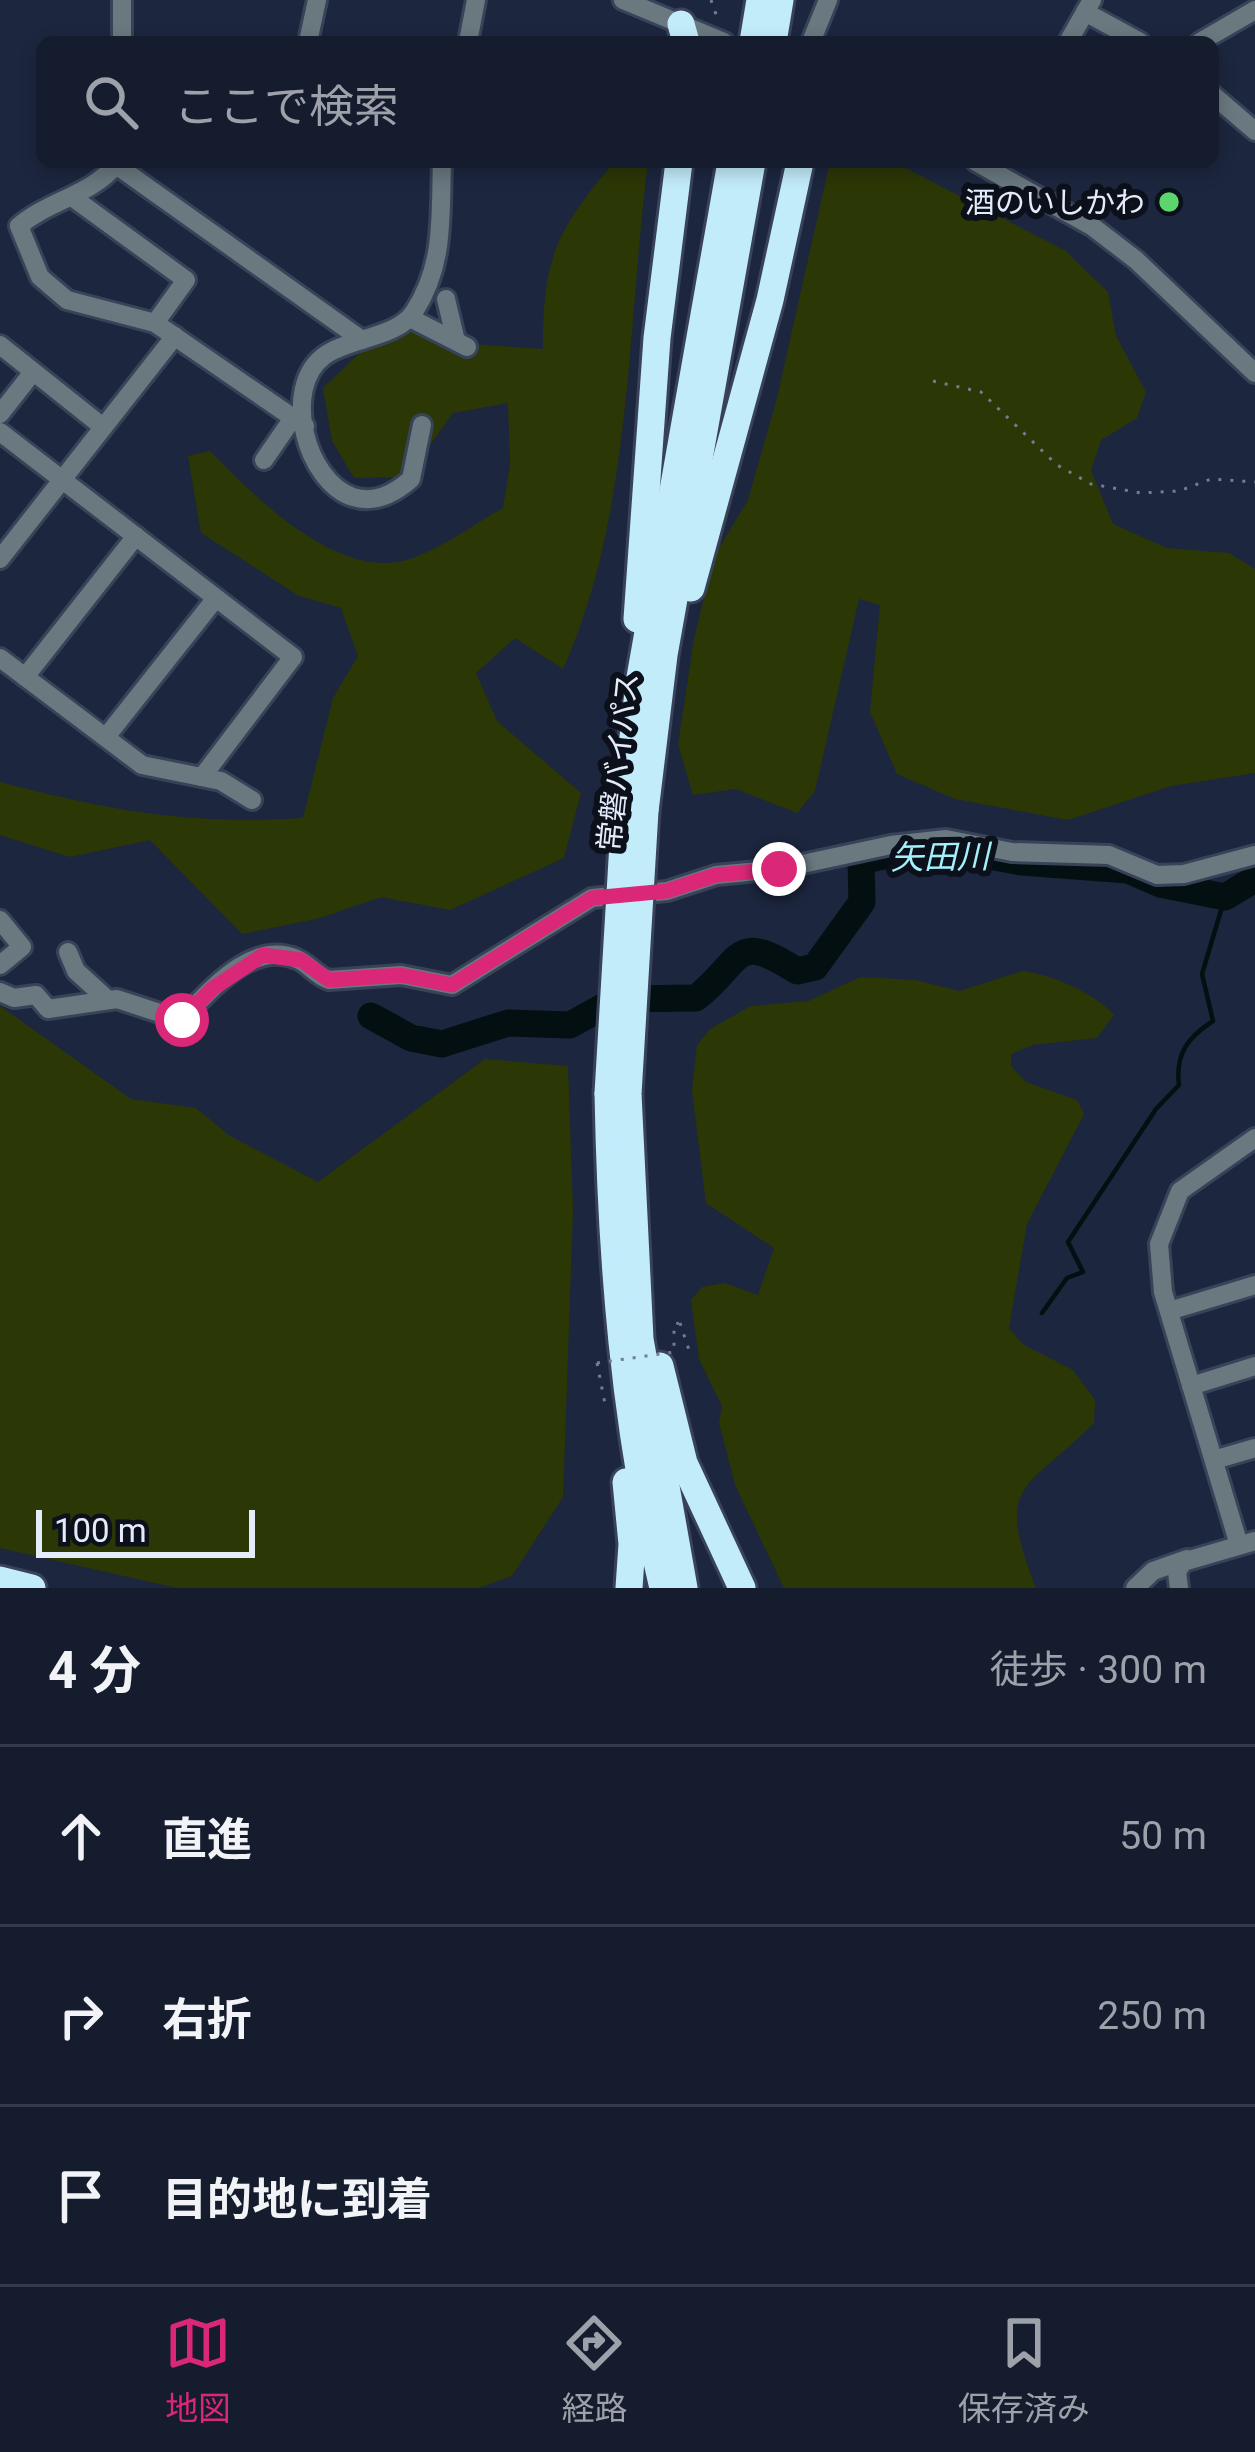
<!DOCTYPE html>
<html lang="ja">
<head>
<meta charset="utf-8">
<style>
	:root { --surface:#151c2e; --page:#22293a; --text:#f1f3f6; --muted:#9da1aa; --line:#343a4a; --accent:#db2777 }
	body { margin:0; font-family:Roboto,"Noto Sans JP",sans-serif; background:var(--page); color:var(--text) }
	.scale { position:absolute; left:36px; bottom:30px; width:219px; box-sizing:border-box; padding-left:12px; border:6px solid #e4ecfc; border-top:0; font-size:33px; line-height:42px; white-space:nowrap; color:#e4ecfc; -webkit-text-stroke:9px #0b101a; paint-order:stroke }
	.stop { position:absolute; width:36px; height:36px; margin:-27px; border:9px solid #db2777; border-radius:50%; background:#fff }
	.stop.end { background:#db2777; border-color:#fff; box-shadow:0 3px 12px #0008 }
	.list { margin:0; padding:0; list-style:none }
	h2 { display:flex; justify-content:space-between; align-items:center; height:156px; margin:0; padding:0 48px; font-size:51px }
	h2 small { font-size:39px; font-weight:400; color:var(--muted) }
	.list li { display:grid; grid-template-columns:78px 1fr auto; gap:36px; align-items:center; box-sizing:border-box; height:180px; padding:0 48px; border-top:3px solid var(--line) }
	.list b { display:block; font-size:45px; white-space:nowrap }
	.list em { font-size:39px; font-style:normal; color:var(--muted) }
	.icon { flex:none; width:66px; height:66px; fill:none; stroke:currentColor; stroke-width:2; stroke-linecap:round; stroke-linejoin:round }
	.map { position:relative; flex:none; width:1255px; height:1588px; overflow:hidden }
	.search { position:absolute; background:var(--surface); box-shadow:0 6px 18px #0003; left:36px; right:36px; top:36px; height:132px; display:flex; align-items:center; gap:30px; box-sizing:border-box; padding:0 42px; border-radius:18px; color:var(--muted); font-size:45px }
	.sheet { height:696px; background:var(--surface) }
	nav { display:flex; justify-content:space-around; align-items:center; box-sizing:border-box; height:168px; border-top:3px solid var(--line); background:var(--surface); font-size:33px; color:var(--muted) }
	nav a { display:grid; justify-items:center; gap:6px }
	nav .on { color:var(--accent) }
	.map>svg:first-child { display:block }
	.green { fill:#2c3706 }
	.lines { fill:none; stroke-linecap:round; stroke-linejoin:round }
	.stream { stroke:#040f11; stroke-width:4.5 }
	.river { stroke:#040f11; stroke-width:27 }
	.minor-casing { stroke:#384259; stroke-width:24 }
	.highway-casing { stroke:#384259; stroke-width:33 }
	.path { stroke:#737c90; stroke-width:3; stroke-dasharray:3 9; stroke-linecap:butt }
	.minor { stroke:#69797f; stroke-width:18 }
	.highway { stroke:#c3ecfb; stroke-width:27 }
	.highway-bridge-casing { stroke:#384259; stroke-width:33; stroke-linecap:butt }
	.path-bridge { stroke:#737c90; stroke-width:3; stroke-dasharray:3 9; stroke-linecap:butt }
	.highway-bridge { stroke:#c3ecfb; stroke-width:27 }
	.route { stroke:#db2777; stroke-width:15 }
	.poi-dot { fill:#5cd56d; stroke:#0b101a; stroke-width:4.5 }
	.labels { text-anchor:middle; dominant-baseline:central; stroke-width:12; stroke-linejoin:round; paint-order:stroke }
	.poi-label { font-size:30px; fill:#e4ecfc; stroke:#0b101a; text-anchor:end }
	.street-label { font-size:30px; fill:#e4ecfc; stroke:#0b101a }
	.water-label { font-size:33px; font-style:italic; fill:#a5f0fa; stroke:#0b101a }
</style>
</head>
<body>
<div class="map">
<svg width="1255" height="1588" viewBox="0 0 1255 1588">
	<rect width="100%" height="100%" fill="#1c263e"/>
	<g class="green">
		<path d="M 614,162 L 648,162 C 627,326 632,517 563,669 L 515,638 L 476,673 L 497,721 L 581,793 L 564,858 L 450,910 L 381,897 L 320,918 L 242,934 L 150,840 L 70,857 L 0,835 L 0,782 C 112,811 187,825 303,818 L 333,698 L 358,656 L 341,608 L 299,596 L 201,533 L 188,456 L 210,451 C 255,497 341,585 413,558 C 444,547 474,524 503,508 L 510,464 L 508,403 L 453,413 L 407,477 L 354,478 L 332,441 L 323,388 L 374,339 L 432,321 L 459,343 L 543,349 C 543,256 556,232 614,162 Z"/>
		<path d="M 836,162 L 894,162 L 1066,251 L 1108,292 L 1116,336 L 1146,392 L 1137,418 L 1101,440 L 1091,470 L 1113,524 L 1167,548 L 1229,553 L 1255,569 L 1255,773 L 1171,786 L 1068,820 L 955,799 L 897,774 L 870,712 L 880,605 L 859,599 L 815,791 L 797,813 L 736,789 L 693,795 L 678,744 L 694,639 L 714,556 L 748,500 L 776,402 L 829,166 Z"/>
		<path d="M 1023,971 C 1051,974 1096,994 1114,1015 L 1097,1038 L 1032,1045 L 1011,1054 L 1011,1066 L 1026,1082 L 1077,1100 L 1084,1114 L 1027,1224 L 1009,1328 L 1024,1345 L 1073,1370 L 1095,1400 L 1094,1423 C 1025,1492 994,1481 1036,1588 L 784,1588 L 735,1485 L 719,1422 L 722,1406 L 699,1359 L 691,1300 L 702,1287 L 725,1283 L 758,1295 L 774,1248 L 706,1203 L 692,1090 L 697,1045 L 710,1029 L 751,1006 L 809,1001 L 860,977 L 916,980 L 959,991 Z"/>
		<path d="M 0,1006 L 131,1099 L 196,1108 L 230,1136 L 318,1182 L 485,1059 L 568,1066 L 573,1211 L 563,1497 L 512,1576 L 478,1588 L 177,1588 L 0,1548 Z"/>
	</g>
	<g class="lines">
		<path class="stream" d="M 1042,1313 L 1067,1278 L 1083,1272 L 1068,1242 L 1156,1109 L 1179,1085 C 1175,1054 1188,1037 1213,1021 L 1202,974 L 1225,897"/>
		<path class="river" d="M 371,1016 L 411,1038 L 442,1044 L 508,1023 L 570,1025 L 617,999 L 696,998 C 744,960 733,930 797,971 L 815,967 L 862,902 L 861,861 L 897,853 L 962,851 L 1022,862 L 1128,870 L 1160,884 L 1225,897 L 1255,879"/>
		<defs>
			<g id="minor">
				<path d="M 122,0 L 122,42"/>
				<path d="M 623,0 L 724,42"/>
				<path d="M 1085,12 L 1140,42"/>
				<path d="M 308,42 L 317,0"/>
				<path d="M 468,42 L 476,0"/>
				<path d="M 811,42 L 828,0"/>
				<path d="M 1068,42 L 1092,0"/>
				<path d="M 1200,42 L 1255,10"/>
				<path d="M 1213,95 L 1255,131"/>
				<path d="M 976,162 L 1093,227 L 1136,260 L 1255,373"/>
				<path d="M 72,197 L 186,280 L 155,323"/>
				<path d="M 446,299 L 456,341"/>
				<path d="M 410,318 L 467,347"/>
				<path d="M 0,345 L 103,427"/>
				<path d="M 0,414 L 33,372"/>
				<path d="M 422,425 L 411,479 C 394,494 375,504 353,497 C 306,482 281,388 324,356 C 348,338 397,338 414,312 C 445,264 440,217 442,162"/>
				<path d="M 305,426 L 155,323 L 67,300 L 40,277 L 19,226 C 50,200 89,196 116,165 L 362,340"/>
				<path d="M 0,432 L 293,657 L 202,777"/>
				<path d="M 264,460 L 293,418"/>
				<path d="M 0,559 L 175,336"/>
				<path d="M 0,658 L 142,765 L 221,781 L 252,800"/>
				<path d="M 25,677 L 136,536"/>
				<path d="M 106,737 L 216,598"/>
				<path d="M 0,920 L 22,947 L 0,965"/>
				<path d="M 68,952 L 76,971 L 108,1000"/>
				<path d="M 0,992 L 14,998 L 36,995 L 48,1009 L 117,999 L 181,1020 C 210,991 252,939 297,959 C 309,964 316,976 329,980 L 401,975 L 452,985 L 592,898 L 667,891 L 716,875 L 779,869 L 891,845 L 946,839 L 1012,852 L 1109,855 L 1157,875 L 1184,874 L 1255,855"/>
				<path d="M 1169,1311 L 1255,1285"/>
				<path d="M 1191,1386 L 1255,1366"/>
				<path d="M 1214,1460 L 1255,1448"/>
				<path d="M 1239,1545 L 1163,1292 L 1159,1244 L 1180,1191 L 1255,1138"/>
				<path d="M 1135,1588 L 1153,1571 L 1187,1559"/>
				<path d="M 1179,1588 L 1177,1572 L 1183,1562 L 1255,1541"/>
			</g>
			<g id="highway">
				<path d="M 681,24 L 686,42"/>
				<path d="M 753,42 L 760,0"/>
				<path d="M 773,42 L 780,0"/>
				<path d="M 691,588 L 770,300 L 800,162"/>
				<path d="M 637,619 L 657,338 L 679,162"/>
				<path d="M 625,810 L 639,683 L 731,162"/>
				<path d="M 645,811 L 664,655 L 752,162"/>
				<path d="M 608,1093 C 611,1259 624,1426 663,1588"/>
				<path d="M 628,1094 L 640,1339 L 684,1588"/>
				<path d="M 660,1366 L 684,1463 L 742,1588"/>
				<path d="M 626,1482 L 632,1544 L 629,1588"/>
				<path d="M 0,1580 L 32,1588"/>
			</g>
		</defs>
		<use href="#minor" class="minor-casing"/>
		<use href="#highway" class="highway-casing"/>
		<g class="path">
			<path d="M 711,0 L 718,20"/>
			<path d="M 933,381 L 981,392 L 1057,465 L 1091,484 L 1141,493 L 1179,491 L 1211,479 L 1255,482"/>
			<path d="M 680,1323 L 689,1350"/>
			<path d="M 597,1363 L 606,1409"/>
		</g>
		<use href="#minor" class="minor"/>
		<use href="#highway" class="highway"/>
		<defs>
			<g id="highway-bridge">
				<path d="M 608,1093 L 625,810"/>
				<path d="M 628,1094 L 645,811"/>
			</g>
		</defs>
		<use href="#highway-bridge" class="highway-bridge-casing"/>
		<path class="path-bridge" d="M 597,1363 L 674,1352 L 674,1324 L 680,1323"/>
		<use href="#highway-bridge" class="highway-bridge"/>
	</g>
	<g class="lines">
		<path class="route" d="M 182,1020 L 212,989 L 263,955 L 301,960 L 329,980 L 401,975 L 452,985 L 592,898 L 667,891 L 716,875 L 779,869"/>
	</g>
	<circle class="poi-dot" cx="1169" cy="202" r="12"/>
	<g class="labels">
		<g class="poi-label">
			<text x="1145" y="202">酒のいしかわ</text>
		</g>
		<g class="street-label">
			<text transform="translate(618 762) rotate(-84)">常磐バイパス</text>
		</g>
		<g class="water-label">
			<text transform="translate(940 857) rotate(-1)">矢田川</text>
		</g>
	</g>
</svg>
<div class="scale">100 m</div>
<div class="stop" style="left:182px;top:1020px"></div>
<div class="stop end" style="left:779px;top:869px"></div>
<div class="search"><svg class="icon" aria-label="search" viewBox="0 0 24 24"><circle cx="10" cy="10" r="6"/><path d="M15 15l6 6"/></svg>ここで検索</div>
</div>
<section class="sheet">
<h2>4 分<small>徒歩 · 300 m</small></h2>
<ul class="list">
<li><svg class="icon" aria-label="ahead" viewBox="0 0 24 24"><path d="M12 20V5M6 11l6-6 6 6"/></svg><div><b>直進</b></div><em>50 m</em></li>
<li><svg class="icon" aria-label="right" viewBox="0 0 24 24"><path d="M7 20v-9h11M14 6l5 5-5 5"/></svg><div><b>右折</b></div><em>250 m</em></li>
<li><svg class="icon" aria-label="arrive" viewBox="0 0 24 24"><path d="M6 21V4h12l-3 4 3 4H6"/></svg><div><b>目的地に到着</b></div></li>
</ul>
</section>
<nav>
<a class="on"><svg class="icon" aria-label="map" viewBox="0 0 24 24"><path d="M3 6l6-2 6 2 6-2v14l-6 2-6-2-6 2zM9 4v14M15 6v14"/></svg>地図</a>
<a><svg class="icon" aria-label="directions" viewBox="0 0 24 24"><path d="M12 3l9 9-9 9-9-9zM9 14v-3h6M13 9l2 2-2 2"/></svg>経路</a>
<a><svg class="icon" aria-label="saved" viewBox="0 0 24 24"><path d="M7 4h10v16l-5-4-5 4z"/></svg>保存済み</a>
</nav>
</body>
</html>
